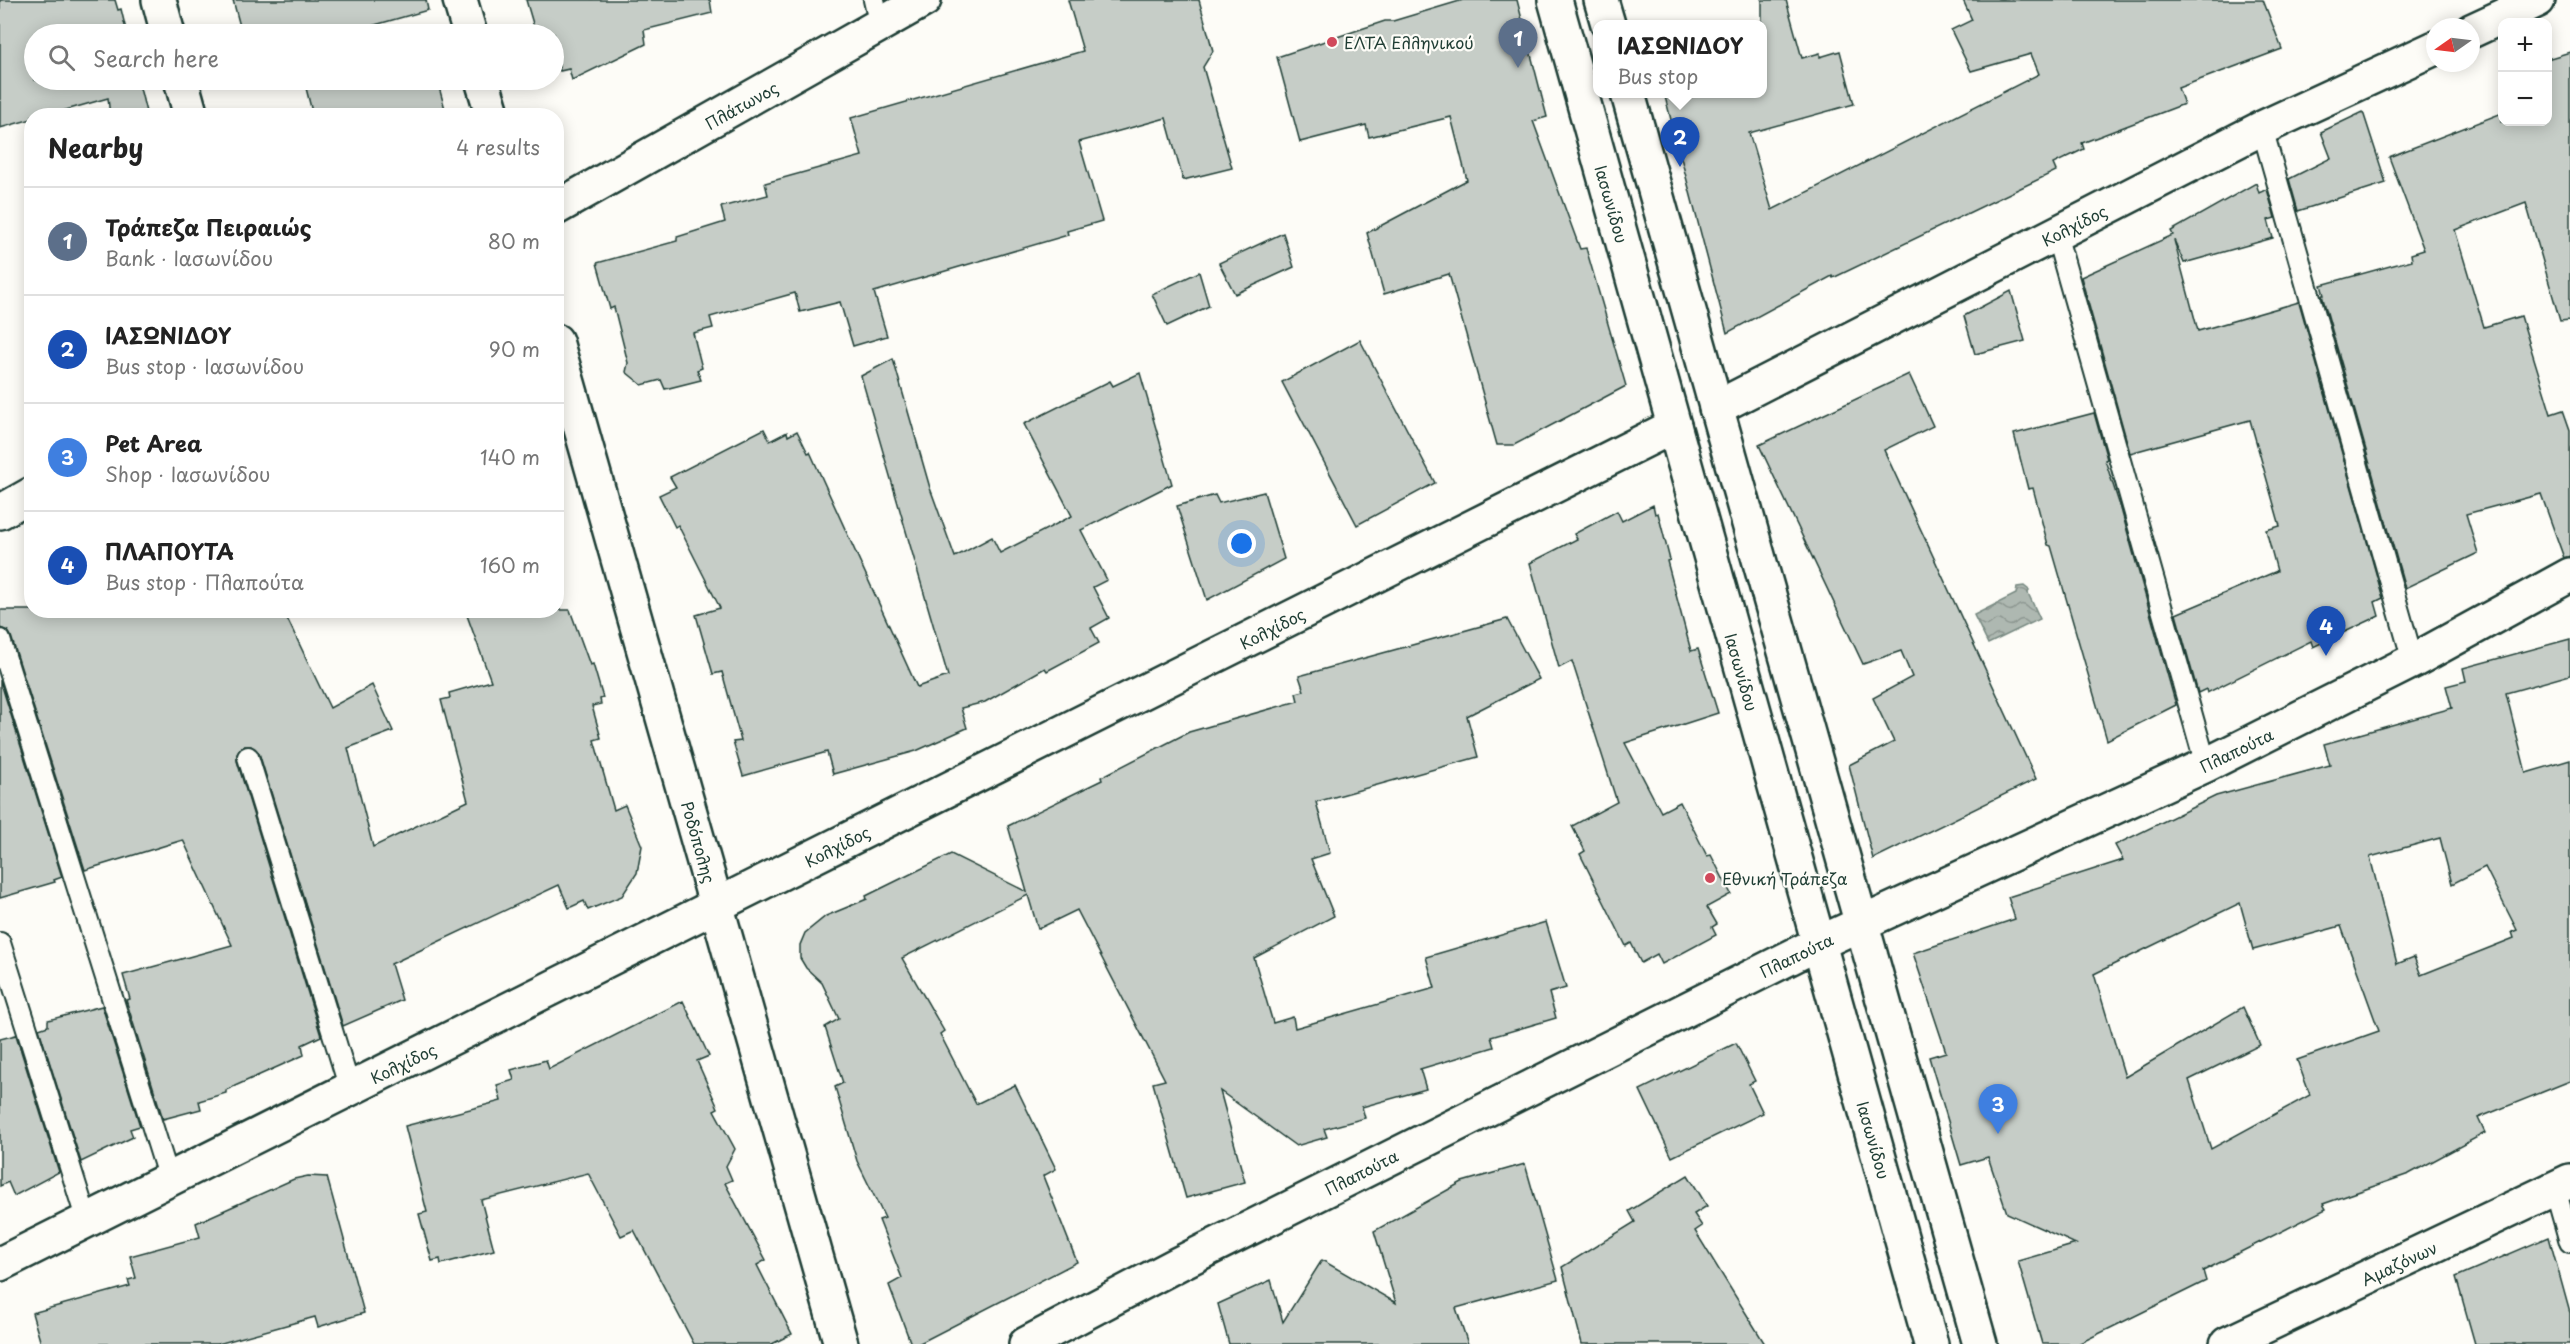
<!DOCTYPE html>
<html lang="en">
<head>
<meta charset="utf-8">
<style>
	:root { --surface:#fff; --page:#f6f6f6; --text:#222; --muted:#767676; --line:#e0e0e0; --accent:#db2777 }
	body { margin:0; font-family:"Playpen Sans",sans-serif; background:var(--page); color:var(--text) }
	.controls { position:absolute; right:18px; top:18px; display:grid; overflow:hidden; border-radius:12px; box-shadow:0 3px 15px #0003 }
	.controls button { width:54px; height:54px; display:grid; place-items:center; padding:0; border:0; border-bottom:2px solid var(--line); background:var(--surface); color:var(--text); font:30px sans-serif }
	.compass { position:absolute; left:2426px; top:18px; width:54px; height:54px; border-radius:50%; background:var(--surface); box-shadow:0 3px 15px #0003; rotate:256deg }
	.you { position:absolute; left:1242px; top:544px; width:21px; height:21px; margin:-15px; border:4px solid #fff; border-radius:50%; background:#1a73e8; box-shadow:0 0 0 9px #1a73e833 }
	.badge { display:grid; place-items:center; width:39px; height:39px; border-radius:50%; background:var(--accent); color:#fff; font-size:20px; font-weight:700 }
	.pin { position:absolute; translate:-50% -50px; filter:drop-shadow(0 2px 3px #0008) }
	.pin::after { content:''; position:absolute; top:32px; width:21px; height:18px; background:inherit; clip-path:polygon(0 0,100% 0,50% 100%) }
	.popup { position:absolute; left:1593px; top:20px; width:174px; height:78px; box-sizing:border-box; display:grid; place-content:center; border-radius:12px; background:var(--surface); filter:drop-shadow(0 2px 4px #0005); font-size:20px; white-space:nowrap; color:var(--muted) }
	.popup b { font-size:22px; color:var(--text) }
	.popup::after { content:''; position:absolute; left:50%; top:100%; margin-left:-12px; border:12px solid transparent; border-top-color:var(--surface) }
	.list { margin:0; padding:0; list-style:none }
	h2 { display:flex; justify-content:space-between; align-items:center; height:78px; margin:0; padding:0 24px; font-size:26px }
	h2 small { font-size:20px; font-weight:400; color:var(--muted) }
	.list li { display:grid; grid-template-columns:39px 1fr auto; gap:18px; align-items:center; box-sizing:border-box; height:108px; padding:0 24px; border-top:2px solid var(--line) }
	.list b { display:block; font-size:22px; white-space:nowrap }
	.list p { margin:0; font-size:20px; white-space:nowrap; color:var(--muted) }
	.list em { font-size:20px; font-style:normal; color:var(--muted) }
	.icon { flex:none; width:33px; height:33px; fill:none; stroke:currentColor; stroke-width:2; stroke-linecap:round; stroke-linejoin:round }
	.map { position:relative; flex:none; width:2570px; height:1344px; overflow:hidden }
	.search { position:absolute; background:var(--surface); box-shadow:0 3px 15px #0003; left:24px; top:24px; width:540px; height:66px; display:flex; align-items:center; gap:15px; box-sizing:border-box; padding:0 21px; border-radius:33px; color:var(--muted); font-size:22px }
	.panel { position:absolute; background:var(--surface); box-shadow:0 3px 15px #0003; left:24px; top:108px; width:540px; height:510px; border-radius:24px }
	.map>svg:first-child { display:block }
	.water { fill:url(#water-waves); stroke:#75877f; stroke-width:1.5 }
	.building { fill:#c6cdc7; stroke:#1f3d34; stroke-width:1.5; fill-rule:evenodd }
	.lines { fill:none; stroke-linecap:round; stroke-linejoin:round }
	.lane-casing { stroke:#1f3d34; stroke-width:24 }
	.street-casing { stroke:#1f3d34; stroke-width:38 }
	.secondary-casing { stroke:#1f3d34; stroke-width:38 }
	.lane { stroke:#fdfcf7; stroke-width:20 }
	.street { stroke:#fdfcf7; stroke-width:33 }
	.secondary { stroke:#fdfcf7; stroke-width:33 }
	.poi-dot { fill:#d1495b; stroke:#fdfcf7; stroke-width:2 }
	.labels { text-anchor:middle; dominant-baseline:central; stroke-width:4.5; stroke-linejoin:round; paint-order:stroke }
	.poi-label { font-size:16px; fill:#1f3d34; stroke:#fdfcf7; text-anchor:start }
	.street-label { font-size:16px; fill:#1f3d34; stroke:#fdfcf7 }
</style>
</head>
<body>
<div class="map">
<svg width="2570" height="1344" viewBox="0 0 2570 1344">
	<defs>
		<pattern id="water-waves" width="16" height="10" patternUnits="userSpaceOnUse" patternTransform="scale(1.5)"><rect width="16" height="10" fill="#aeb8b1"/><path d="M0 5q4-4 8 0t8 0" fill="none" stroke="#8d9791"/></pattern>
	</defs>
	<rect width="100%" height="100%" fill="#fdfcf7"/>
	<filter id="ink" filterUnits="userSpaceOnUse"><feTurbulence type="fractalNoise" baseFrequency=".0167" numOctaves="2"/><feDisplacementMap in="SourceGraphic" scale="12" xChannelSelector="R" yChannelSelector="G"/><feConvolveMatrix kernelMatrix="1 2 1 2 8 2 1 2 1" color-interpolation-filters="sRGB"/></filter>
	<g filter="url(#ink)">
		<path class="water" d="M 2024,586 L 2029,590 L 2028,593 L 2040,619 L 1988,644 L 1974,615 L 2016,594 L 2017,587 Z"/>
		<g class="building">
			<path d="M 0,0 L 115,0 L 118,10 L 121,9 L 127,34 L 34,34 L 34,80 L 138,80 L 147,116 L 110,116 L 108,98 L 45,116 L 32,116 L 32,119 L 0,128 Z"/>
			<path d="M 233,0 L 426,0 L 428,10 L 343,34 L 242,34 Z"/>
			<path d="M 526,0 L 710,0 L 712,13 L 644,30 L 646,44 L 572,80 L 569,69 L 560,71 L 554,46 L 554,34 L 536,34 Z"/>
			<path d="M 1068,0 L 1199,0 L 1213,51 L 1203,67 L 1232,168 L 1183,180 L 1166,118 L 1079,142 L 1102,221 L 1067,231 L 1068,235 L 874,292 L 887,336 L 853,346 L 840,302 L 800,312 L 795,293 L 710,317 L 713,328 L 693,333 L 702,368 L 697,370 L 701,380 L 665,389 L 661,380 L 642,385 L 626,372 L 628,363 L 614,307 L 610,309 L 597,263 L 677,241 L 677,237 L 725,222 L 721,207 L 768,195 L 765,183 L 862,156 L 851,118 L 1083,51 Z"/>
			<path d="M 1463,0 L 1517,0 L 1547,117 L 1533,121 L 1580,249 L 1586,248 L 1626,386 L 1514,445 L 1497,445 L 1449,274 L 1384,294 L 1367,233 L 1467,180 L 1451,117 L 1369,137 L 1366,125 L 1300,142 L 1277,57 L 1385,21 L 1393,21 Z"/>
			<path d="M 1762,0 L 1786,0 L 1802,58 L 1820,53 L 1820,57 L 1840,51 L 1854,104 L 1749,133 L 1772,210 L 2039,74 L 2031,54 L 1971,71 L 1951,30 L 1972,20 L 1963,0 L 2263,0 L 2282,49 L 2178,88 L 2184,104 L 2082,143 L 2084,149 L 2053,164 L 2056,171 L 1833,278 L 1832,276 L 1727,333 L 1664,93 L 1762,93 Z"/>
			<path d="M 2570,52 L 2570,320 L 2560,321 L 2526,203 L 2455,230 L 2484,327 L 2521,316 L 2551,414 L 2563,410 L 2570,430 L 2570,556 L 2564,558 L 2541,494 L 2466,514 L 2478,553 L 2405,588 L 2322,295 L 2324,295 L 2321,285 L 2412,260 L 2411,254 L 2424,250 L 2389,157 L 2502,113 L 2502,122 L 2547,122 L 2547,59 Z"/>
			<path d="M 304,80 L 437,80 L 447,116 L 313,116 Z"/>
			<path d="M 2363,112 L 2386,183 L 2298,211 L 2289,179 L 2331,158 L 2321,132 Z"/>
			<path d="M 2256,183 L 2259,193 L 2267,189 L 2275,218 L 2268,220 L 2273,238 L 2184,263 L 2174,240 L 2198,331 L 2299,302 L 2383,598 L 2375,602 L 2379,616 L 2313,647 L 2311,641 L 2207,693 L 2206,689 L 2198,693 L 2176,614 L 2277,571 L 2266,530 L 2280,526 L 2250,420 L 2130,453 L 2081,277 L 2173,235 L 2171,231 Z"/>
			<path d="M 1283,233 L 1294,267 L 1235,294 L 1219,263 Z"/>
			<path d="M 1199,272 L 1209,306 L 1167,326 L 1152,294 Z"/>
			<path d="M 2011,291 L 2025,341 L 1975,354 L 1964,316 Z"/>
			<path d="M 1360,340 L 1435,483 L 1357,525 L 1282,382 Z"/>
			<path d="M 893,359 L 930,488 L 955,557 L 992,537 L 1000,553 L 1072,516 L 1024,424 L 1110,381 L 1113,386 L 1140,373 L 1172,484 L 1081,530 L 1107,580 L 1093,587 L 1109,618 L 1091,628 L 1099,643 L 1047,671 L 1045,668 L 985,702 L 961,708 L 967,728 L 916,751 L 833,774 L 827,752 L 743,776 L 733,742 L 741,741 L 722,672 L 713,674 L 696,615 L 720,608 L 678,525 L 675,527 L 659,495 L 676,487 L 670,477 L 764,429 L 770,441 L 787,432 L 788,436 L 797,431 L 808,453 L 810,452 L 917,687 L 948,676 L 861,376 Z"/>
			<path d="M 1909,374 L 1933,426 L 1884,450 L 2036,779 L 1873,859 L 1849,765 L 1894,742 L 1873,698 L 1912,677 L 1901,651 L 1863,664 L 1759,445 Z"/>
			<path d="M 2094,413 L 2107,459 L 2105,460 L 2121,509 L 2176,705 L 2107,740 L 2051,546 L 2048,545 L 2033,488 L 2028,489 L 2014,434 Z"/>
			<path d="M 1264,492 L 1284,559 L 1207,600 L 1177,506 L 1215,495 L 1219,503 Z"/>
			<path d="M 1653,505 L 1655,514 L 1658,513 L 1670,560 L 1667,561 L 1691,651 L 1698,649 L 1718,713 L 1625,743 L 1661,812 L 1680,802 L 1707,856 L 1711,855 L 1731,894 L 1707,907 L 1717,924 L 1712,927 L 1716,935 L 1662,964 L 1657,954 L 1641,963 L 1631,943 L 1626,946 L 1580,854 L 1585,851 L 1572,826 L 1617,802 L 1572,661 L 1559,668 L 1530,563 L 1577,539 L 1574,534 L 1617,511 L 1622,521 Z"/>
			<path d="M 0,610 L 283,610 L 330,708 L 372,685 L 393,731 L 348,748 L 373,847 L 468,801 L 441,700 L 450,698 L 449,693 L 491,681 L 465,610 L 570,610 L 590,665 L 593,664 L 603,698 L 600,699 L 601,704 L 592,706 L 601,738 L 594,740 L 614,810 L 625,805 L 642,846 L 637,873 L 622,896 L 588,910 L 584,901 L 569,908 L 559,885 L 391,964 L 402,1000 L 343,1026 L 259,753 L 251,746 L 244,746 L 237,754 L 237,761 L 321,1036 L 302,1045 L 304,1055 L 226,1090 L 226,1093 L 199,1101 L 201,1109 L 163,1119 L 126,1000 L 130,999 L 123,975 L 232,945 L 183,840 L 85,870 L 11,636 L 8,631 L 0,628 Z"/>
			<path d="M 1507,619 L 1539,679 L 1467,716 L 1478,757 L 1316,802 L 1330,853 L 1311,859 L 1334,916 L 1254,958 L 1273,1023 L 1293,1017 L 1295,1028 L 1435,988 L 1426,957 L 1546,922 L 1566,988 L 1549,993 L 1556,1018 L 1491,1037 L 1494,1047 L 1420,1069 L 1426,1089 L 1362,1107 L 1365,1118 L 1324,1129 L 1327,1137 L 1296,1146 L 1220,1091 L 1245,1182 L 1186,1198 L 1153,1083 L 1165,1080 L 1077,910 L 1038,929 L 1028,895 L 902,958 L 944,1031 L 940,1034 L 976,1104 L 1015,1085 L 1056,1169 L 1043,1176 L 1077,1262 L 918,1344 L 911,1344 L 889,1285 L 902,1278 L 879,1220 L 885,1218 L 857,1161 L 835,1087 L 843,1083 L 825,1027 L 839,1019 L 822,983 L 806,968 L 800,958 L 800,945 L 805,933 L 826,916 L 867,899 L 866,896 L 951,854 L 1027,892 L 1008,826 L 1102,780 L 1101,777 L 1189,732 L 1298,701 L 1296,693 L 1304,691 L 1299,676 Z"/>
			<path d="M 2570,639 L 2570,675 L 2506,693 L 2526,773 L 2570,760 L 2570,1081 L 2478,1118 L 2485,1133 L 2409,1174 L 2323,1204 L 2326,1209 L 2203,1271 L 2206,1281 L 2078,1344 L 2042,1344 L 2018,1261 L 2076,1244 L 2007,1213 L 1988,1157 L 1961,1165 L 1929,1057 L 1946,1052 L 1913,953 L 2015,919 L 2008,897 L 2123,860 L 2115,845 L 2216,796 L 2330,765 L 2324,744 L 2452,708 L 2446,686 L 2466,681 L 2463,668 ZM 2440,838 L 2452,884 L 2485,867 L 2517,930 L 2512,932 L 2514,938 L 2421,975 L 2414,957 L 2397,964 L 2370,857 ZM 2240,903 L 2253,950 L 2341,926 L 2379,1031 L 2297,1060 L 2310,1095 L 2211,1149 L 2189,1080 L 2260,1045 L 2243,1007 L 2125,1077 L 2094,974 Z"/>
			<path d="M 0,680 L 62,877 L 54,880 L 55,882 L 0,898 Z"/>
			<path d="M 683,1001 L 709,1056 L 697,1061 L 718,1108 L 714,1110 L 735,1149 L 726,1166 L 732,1180 L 725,1183 L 766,1260 L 757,1265 L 792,1334 L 772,1344 L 694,1344 L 634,1230 L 621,1236 L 588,1173 L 481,1200 L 494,1250 L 441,1264 L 440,1259 L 432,1261 L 419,1214 L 427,1212 L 405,1126 L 501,1101 L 497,1085 L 514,1080 L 511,1070 L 546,1060 L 549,1069 Z"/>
			<path d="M 102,1006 L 140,1126 L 130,1129 L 133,1137 L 81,1162 L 39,1029 L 48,1026 L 48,1020 Z"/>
			<path d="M 16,1035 L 59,1172 L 14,1196 L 8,1182 L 0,1186 L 0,1039 Z"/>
			<path d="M 1736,1043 L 1755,1081 L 1749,1084 L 1763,1113 L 1672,1157 L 1640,1090 Z"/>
			<path d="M 1525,1164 L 1558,1280 L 1456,1308 L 1468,1344 L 1229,1344 L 1218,1304 L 1271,1280 L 1283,1322 L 1322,1260 L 1396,1303 L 1374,1231 L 1462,1182 Z"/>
			<path d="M 1688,1175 L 1707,1206 L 1694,1214 L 1702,1226 L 1695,1231 L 1765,1344 L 1582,1344 L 1562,1267 L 1635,1222 L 1629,1211 Z"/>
			<path d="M 308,1176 L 327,1177 L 364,1313 L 318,1327 L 315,1317 L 218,1344 L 41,1344 L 32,1313 L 130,1286 L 128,1280 L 136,1278 L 130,1256 L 200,1237 L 196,1223 L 294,1179 Z"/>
			<path d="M 2549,1237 L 2570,1313 L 2570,1344 L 2475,1344 L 2456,1277 Z"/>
		</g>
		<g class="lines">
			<defs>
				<g id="lane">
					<path d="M 874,0 L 880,26"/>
					<path d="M 2262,128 L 2413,661"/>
					<path d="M 2056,234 L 2206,765"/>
					<path d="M 0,640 L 169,1179"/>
					<path d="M 248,757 L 350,1089"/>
					<path d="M 0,943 L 87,1221"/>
					<path d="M 2555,1189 L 2570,1242"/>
				</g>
				<g id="street">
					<path d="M 159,0 L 168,34"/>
					<path d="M 460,0 L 470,34"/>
					<path d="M 2471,31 L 2538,0"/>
					<path d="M 181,80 L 191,116"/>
					<path d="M 482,80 L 493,116"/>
					<path d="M 556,208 L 924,0"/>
					<path d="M 556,341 L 841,1344"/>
					<path d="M 1716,408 L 2262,128 L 2435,48"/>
					<path d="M 0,512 L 32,494"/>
					<path d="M 0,1264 L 1674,426"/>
					<path d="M 1026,1344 L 1178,1264 L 1819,943 L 2206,765 L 2413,661 L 2570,575"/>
					<path d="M 2227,1344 L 2570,1181"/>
				</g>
				<g id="secondary">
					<path d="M 1555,0 L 1931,1344"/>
					<path d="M 1601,0 L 1608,24"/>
					<path d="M 1628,94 L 1980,1344"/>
				</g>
			</defs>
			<use href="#lane" class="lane-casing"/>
			<use href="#street" class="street-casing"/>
			<use href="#secondary" class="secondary-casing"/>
			<use href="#lane" class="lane"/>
			<use href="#street" class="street"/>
			<use href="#secondary" class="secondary"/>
		</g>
	</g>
	<g class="poi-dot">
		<circle cx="1332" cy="42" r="6"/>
		<circle cx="1710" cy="878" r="6"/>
	</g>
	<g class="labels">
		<g class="poi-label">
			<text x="1344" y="42">ΕΛΤΑ Ελληνικού</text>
			<text x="1722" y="878">Εθνική Τράπεζα</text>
		</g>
		<g class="street-label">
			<text transform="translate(741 105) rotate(-29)">Πλάτωνος</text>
			<text transform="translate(1612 204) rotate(74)">Ιασωνίδου</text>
			<text transform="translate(2074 225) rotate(-27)">Κολχίδος</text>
			<text transform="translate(1272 628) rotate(-27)">Κολχίδος</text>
			<text transform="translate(1742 672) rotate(74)">Ιασωνίδου</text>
			<text transform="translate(2236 750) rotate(-26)">Πλαπούτα</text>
			<text transform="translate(699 842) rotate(74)">Ροδόπολης</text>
			<text transform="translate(837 846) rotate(-27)">Κολχίδος</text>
			<text transform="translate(1796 955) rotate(-26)">Πλαπούτα</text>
			<text transform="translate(403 1063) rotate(-26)">Κολχίδος</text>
			<text transform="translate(1874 1140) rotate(74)">Ιασωνίδου</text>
			<text transform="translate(1361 1172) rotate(-27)">Πλαπούτα</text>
			<text transform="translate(2399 1263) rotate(-25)">Αμαζόνων</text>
		</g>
	</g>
</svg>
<div class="controls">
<button>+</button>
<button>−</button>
</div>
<svg class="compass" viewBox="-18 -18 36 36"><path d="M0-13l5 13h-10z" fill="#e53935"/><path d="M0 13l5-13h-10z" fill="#767676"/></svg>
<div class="you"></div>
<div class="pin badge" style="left:1518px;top:68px;background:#5c6f8a">1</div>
<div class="pin badge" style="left:1680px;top:167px;background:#1a4fb4">2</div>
<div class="popup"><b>ΙΑΣΩΝΙΔΟΥ</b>Bus stop</div>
<div class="pin badge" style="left:1998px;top:1134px;background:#3f7fe0">3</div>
<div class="pin badge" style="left:2326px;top:656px;background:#1a4fb4">4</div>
<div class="search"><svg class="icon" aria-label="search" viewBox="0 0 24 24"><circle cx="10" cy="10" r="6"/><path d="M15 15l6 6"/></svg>Search here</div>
<section class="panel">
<h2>Nearby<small>4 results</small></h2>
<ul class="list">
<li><span class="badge" style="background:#5c6f8a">1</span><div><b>Τράπεζα Πειραιώς</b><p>Bank · Ιασωνίδου</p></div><em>80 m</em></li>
<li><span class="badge" style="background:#1a4fb4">2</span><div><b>ΙΑΣΩΝΙΔΟΥ</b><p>Bus stop · Ιασωνίδου</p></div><em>90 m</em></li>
<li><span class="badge" style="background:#3f7fe0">3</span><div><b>Pet Area</b><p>Shop · Ιασωνίδου</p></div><em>140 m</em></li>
<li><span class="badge" style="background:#1a4fb4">4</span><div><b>ΠΛΑΠΟΥΤΑ</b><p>Bus stop · Πλαπούτα</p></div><em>160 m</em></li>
</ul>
</section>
</div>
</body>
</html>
